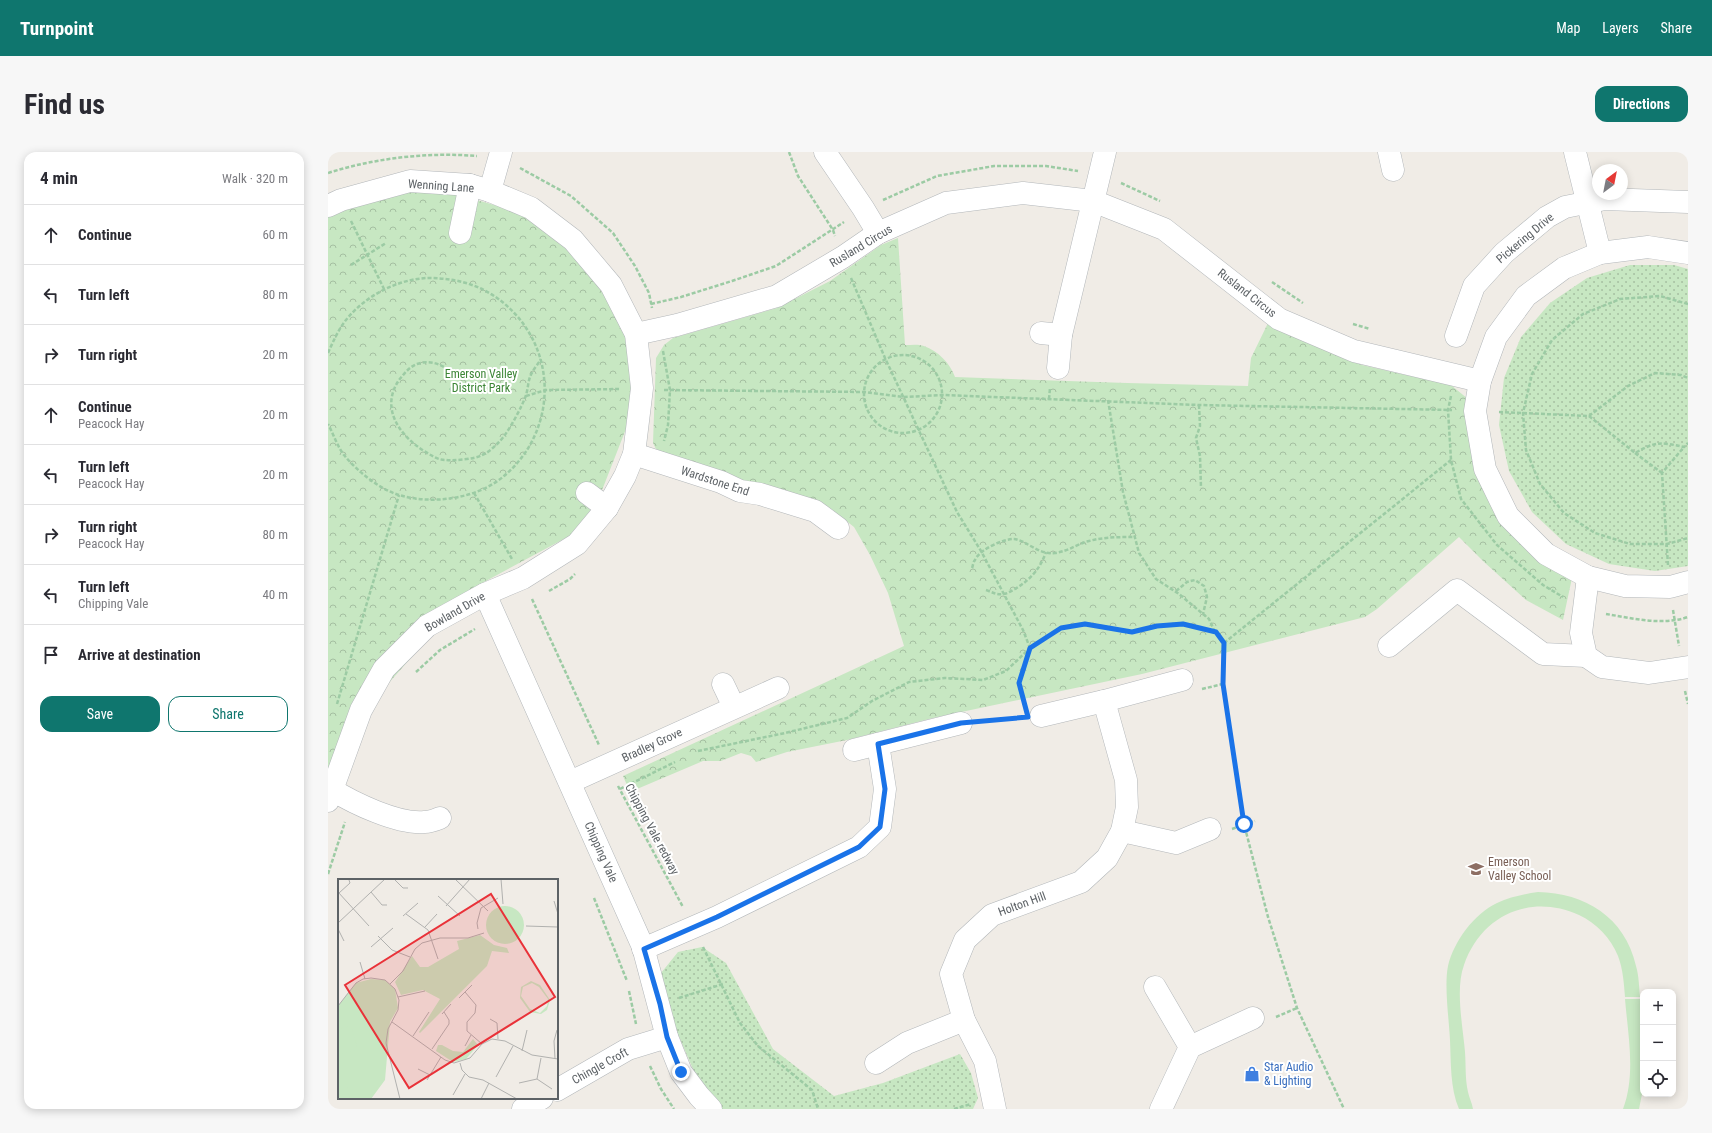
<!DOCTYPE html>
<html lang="en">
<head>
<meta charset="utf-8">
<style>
	:root { --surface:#fff; --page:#f7f7f7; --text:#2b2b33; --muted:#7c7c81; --line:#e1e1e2; --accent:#0f766e }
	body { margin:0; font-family:"Roboto Condensed",sans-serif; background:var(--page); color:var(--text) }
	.controls { position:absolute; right:12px; bottom:12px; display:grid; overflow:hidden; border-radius:8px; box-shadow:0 2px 10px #0003 }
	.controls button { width:36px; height:36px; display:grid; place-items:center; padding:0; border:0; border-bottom:1px solid var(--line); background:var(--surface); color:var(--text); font:20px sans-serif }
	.compass { position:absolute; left:1264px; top:12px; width:36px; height:36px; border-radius:50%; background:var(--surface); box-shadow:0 2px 10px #0003; rotate:32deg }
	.stop { position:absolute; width:12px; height:12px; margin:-9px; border:3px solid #1a73e8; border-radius:50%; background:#fff }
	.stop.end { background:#1a73e8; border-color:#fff; box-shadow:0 1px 4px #0008 }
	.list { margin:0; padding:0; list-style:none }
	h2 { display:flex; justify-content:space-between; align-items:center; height:52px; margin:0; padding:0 16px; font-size:17px }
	h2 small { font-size:13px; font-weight:400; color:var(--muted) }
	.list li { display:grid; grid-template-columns:26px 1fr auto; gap:12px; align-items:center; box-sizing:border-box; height:60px; padding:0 16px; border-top:1px solid var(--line) }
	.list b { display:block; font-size:15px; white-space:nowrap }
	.list p { margin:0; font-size:13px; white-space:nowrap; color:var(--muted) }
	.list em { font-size:13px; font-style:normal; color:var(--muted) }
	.actions { display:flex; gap:8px; padding:12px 16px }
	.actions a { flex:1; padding:9px 0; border:1px solid var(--accent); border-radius:12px; text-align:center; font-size:14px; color:var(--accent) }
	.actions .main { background:var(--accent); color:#fff }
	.icon { flex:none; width:22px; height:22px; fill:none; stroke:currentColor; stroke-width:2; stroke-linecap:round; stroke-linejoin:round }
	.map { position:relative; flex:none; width:1360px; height:957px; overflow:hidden; border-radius:12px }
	header { display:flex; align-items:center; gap:24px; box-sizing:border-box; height:56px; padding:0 20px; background:var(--accent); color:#fff }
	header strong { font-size:19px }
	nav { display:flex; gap:22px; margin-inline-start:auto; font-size:14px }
	.intro { display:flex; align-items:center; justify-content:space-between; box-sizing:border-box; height:96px; padding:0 24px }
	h1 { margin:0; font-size:28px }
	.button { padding:10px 18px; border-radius:12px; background:var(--accent); color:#fff; font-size:14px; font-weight:700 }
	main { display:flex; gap:24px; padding:0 24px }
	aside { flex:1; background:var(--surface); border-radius:12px; box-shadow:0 2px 10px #0003 }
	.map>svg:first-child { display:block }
	.grass { fill:url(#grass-dots) }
	.park { fill:url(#park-crowns) }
	.pitch { fill:#c7e7c2 }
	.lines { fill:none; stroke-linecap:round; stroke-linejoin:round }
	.minor-casing { stroke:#b3b7ba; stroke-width:23 }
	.path { stroke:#9ccba4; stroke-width:2.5; stroke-dasharray:4 2; stroke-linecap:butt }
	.minor { stroke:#fff; stroke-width:22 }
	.route { stroke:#1a73e8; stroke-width:5 }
	.labels { text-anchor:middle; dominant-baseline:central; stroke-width:4; stroke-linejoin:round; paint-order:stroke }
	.street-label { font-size:12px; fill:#5d6266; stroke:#fff }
	.park-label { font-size:12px; fill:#3b8535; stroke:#fff }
	.education-label { font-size:12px; fill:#785e54; stroke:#fff; text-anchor:start }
	.shop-label { font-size:12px; fill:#366cbe; stroke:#fff; text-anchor:start }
	.inset-road { fill:none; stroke:#b1b1af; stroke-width:1 }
	.view { fill:#e93239; fill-opacity:0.15; stroke:#e93239; stroke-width:2 }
	.inset-edge { fill:none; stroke:#5d6266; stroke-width:2 }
</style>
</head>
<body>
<header>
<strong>Turnpoint</strong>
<nav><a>Map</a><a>Layers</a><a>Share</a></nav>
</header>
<div class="intro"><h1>Find us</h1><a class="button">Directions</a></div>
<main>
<aside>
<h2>4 min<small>Walk · 320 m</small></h2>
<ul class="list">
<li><svg class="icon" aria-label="ahead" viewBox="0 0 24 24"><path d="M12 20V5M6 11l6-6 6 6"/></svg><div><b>Continue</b></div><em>60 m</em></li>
<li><svg class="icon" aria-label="left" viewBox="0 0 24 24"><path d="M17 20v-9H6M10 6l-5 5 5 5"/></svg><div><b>Turn left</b></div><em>80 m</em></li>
<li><svg class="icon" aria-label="right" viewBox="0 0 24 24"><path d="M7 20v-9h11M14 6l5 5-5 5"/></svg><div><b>Turn right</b></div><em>20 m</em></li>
<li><svg class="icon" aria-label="ahead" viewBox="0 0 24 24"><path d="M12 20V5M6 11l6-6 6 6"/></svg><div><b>Continue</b><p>Peacock Hay</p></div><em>20 m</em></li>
<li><svg class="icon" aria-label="left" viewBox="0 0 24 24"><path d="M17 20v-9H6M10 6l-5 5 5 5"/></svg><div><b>Turn left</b><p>Peacock Hay</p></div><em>20 m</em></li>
<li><svg class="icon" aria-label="right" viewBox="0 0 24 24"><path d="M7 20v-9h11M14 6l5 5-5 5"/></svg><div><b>Turn right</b><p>Peacock Hay</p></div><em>80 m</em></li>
<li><svg class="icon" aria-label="left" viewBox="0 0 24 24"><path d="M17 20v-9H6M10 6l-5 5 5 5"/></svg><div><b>Turn left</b><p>Chipping Vale</p></div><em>40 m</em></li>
<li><svg class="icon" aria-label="arrive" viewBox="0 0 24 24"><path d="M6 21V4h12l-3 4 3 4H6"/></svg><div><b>Arrive at destination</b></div></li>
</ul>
<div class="actions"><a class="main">Save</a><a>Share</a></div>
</aside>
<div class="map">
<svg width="1360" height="957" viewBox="0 0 1360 957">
	<defs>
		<pattern id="grass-dots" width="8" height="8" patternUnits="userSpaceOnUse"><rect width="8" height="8" fill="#c7e7c2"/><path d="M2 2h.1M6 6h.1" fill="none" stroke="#a5bfa1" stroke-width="1.8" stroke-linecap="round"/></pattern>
		<pattern id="park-crowns" width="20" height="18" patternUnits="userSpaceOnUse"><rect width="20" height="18" fill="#c7e7c2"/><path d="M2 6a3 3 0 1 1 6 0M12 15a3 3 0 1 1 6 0" fill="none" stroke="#a5bfa1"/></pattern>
	</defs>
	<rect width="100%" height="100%" fill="#f0ece6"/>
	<g class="grass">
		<path d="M 1302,113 L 1346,113 L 1360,117 L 1360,414 L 1327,419 L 1281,412 L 1238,392 L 1204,360 L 1181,319 L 1171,273 L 1176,226 L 1193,185 L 1222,151 L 1259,126 Z"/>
		<path d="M 374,795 L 398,811 L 445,897 L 506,944 L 555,931 L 632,902 L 643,921 L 650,946 L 645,957 L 392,957 L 371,931 L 349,880 L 333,821 L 350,800 Z"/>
	</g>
	<g class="park">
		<path d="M 82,29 L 201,63 L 283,133 L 314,236 L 260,374 L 143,437 L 60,532 L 0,632 L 0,56 Z"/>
		<path d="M 570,86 L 577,193 C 583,193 591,192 596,194 C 610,199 622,211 627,225 L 799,231 L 920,234 L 923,206 L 940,171 L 969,186 L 1034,213 L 1087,225 L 1118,229 L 1140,247 L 1151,325 L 1244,426 L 1235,468 L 1198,448 L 1156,410 L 1131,385 L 1049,457 L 1037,465 L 814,522 L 605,566 L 519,588 L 459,600 L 428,610 L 423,604 L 413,601 L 393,609 L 375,609 L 302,640 L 295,624 L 576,494 L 560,441 L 542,403 L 526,375 L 502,356 L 338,305 L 330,301 L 325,291 L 328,206 L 336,193 L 345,186 L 449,156 L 502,129 L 553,93 Z"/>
	</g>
	<g class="pitch">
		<path d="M 1210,740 C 1257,741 1297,765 1308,814 C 1311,824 1311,835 1312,845 L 1297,845 C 1296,832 1295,817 1290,804 C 1283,786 1268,771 1251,763 C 1203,741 1153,763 1136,813 C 1127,837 1135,875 1137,900 C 1138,913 1137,927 1140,940 C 1141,945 1144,951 1145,957 L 1131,957 C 1122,936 1123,910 1122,888 C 1121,867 1116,834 1120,814 C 1126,789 1146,762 1169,751 C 1182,745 1196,742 1210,740 Z"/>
		<path d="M 1297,847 L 1313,847 L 1315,937 L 1311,957 L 1295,957 C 1308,923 1300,883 1297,847 Z"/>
	</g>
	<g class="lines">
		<defs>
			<g id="minor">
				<path d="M 497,0 L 535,56 L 550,81"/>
				<path d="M 1061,0 L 1065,18"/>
				<path d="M 1247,0 L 1272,101"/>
				<path d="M 162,39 L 173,0"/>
				<path d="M 0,54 L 13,48 L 82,29 L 142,33 L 162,39 L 203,56 L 245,88 L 283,133 L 308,182 L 314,236 L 306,302 L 297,324 L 279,356 L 249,392 L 195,426 L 157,442 L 99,474 L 56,517 L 33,558 L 0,649"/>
				<path d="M 132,81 L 142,33"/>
				<path d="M 1360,101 L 1320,95 L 1272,101 L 1236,116 L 1198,144 L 1168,185 L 1152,229 L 1147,259 L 1157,317 L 1180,364 L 1218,402 L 1260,425 L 1297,434 L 1342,435 L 1360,430"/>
				<path d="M 713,181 L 733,183"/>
				<path d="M 308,182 L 349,173 L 449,144 L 515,105 L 550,81 L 618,51 L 695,41 L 765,49 L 836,77 L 951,167 L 1026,199 L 1152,229"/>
				<path d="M 1128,184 L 1146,134 L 1176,101 L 1219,65 L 1237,55 L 1277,47 L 1360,50"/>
				<path d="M 730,216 L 733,183 L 777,0"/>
				<path d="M 306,302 L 393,330 L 412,339 L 432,342 L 487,359 L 510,376"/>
				<path d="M 259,341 L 279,356"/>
				<path d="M 1260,425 L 1253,481 L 1258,504 L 1274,515 L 1321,521 L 1360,515"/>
				<path d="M 157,442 L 315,795 L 339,885 L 353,920 L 371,944 L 383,957"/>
				<path d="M 1061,494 L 1129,438 L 1215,502 L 1258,504"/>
				<path d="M 395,532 L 406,555"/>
				<path d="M 713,564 L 776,549 L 854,528"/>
				<path d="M 526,598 L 633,571"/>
				<path d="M 242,630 L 450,536"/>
				<path d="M 3,637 C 25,651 71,673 97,670 C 102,670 107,668 112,666"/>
				<path d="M 794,679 L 848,691 L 882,677"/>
				<path d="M 315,797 L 389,765 L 531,695 L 552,675 L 557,637 L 550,592"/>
				<path d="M 827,835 L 862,895 L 833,957"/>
				<path d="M 862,895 L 925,866"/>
				<path d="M 548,911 L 579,891 L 636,868"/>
				<path d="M 229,938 L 300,897 L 339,885"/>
				<path d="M 195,957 L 214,946"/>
				<path d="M 667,957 L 657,909 L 636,868 L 623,822 L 637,788 L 664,763 L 753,730 L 779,706 L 794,679 L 799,655 L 798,628 L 776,549"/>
			</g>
		</defs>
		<use href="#minor" class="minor-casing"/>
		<g class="path">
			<path d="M 461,0 L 470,24 L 505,78 L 507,84"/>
			<path d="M 192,16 L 243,44 L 285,81 L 307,114 L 321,141 L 324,156"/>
			<path d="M 0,21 C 47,6 100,0 149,4"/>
			<path d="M 793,31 L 832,49"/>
			<path d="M 555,48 L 609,24 L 666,14 L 718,14 L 750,19"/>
			<path d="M 23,69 L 56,137"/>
			<path d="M 23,113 L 58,91"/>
			<path d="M 523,126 L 557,206 L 629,360 L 653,399 L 695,478 L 702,496 L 691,531 L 695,549"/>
			<path d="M 944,130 L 975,151"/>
			<path d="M 323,152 L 353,145 L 404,129 L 448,114 L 516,70"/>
			<path d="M 1360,152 L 1332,144 L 1292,147 L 1255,162 L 1224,188 L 1204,222 L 1195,261 L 1198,298 L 1212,332 L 1236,361 L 1267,381 L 1302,392 L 1339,392 L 1360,386"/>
			<path d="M 1025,172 L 1042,177"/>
			<path d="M 335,199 L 342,238 L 340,273 L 336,289"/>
			<path d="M 0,201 C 4,192 8,183 13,175 C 31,147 67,127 100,126 C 136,126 165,137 189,164 C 231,212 224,284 176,324 C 149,347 104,353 71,343 C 51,337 29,319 16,303 C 9,294 5,281 0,272"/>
			<circle cx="575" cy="242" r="39"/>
			<path d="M 122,238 L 127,231 L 127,224 C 117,213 103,207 89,212 C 81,215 76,222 71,228 C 52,256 71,283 96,299 C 103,303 109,308 118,308 C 125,309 148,307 154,303 C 160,301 166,295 171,290 C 179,283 195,253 198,243 C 200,237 200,230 202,225 C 204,219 210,212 213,207"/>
			<path d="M 336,238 L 536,240 L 576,245 L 615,243 L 871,253 L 1124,258"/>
			<path d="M 198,244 L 218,238 L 291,237"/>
			<path d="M 1123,244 L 1120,258 L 1123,308 L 1133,347 L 1169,393 L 1215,433 L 1235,445"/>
			<path d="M 721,247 L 722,236"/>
			<path d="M 780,248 L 795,340 L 811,401 L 828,427 L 851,442 L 881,467 L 887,480 L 896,491 L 895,532 L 916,672 L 940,765 L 969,856 L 1016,957"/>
			<path d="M 871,253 L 872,274 L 868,286 L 872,304 L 873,336"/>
			<path d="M 1171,260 L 1261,264 L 1300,234 L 1327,221 L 1353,223 L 1360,226"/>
			<path d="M 1261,264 L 1307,301 C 1328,289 1333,290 1356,295 L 1360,291"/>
			<path d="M 1307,301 L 1334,321"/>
			<path d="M 146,341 L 184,407"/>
			<path d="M 1340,413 L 1334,321 L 1356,295"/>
			<path d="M 644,416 C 645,414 645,410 647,408 C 652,397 675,387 686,387 C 698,388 710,403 727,401 C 741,399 749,392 761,389 C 776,385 792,385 807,385"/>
			<path d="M 658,438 C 664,440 668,443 675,442 C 679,442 683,439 687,437 C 702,428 712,417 718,400"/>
			<path d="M 221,439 L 242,427 L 247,422"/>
			<path d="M 848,439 L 859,430 L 867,428 L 876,434 L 879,445 L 875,462"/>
			<path d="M 204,447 L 271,593"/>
			<path d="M 1345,458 L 1351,494"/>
			<path d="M 1278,462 C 1304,466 1334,474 1360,465"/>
			<path d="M 896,491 L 1123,308"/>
			<path d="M 88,520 L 112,498 L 147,477"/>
			<path d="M 874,537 L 895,532"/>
			<path d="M 1357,539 L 1360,552"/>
			<path d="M 9,552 L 71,343"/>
			<path d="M 656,569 L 691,566"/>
			<path d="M 370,599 L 457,581 L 519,566 L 544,549 L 581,530 L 617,526 L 655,528 L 678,519 L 702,496 L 733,476 L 757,471 L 805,480 L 829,474 L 855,471 L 887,480"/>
			<path d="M 290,634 L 355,755"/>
			<path d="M 292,637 L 347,610"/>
			<path d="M 904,677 L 927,669"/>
			<path d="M 0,722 L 17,670"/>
			<path d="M 266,746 L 299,829"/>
			<path d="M 375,795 L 412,871 L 430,894 L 484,938 L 490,957"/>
			<path d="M 301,839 L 308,872"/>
			<path d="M 351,846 L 395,832"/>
			<path d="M 948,865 L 969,856"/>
			<path d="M 322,914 L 333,937 L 346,957"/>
			<path d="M 626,957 L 643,952"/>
		</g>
		<use href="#minor" class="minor"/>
	</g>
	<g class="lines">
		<path class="route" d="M 353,920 L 339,885 L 332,852 L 316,797 L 389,765 L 531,695 L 552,675 L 557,637 L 550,592 L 633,571 L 700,565 L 691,531 L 702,496 L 733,476 L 757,472 L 804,480 L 829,474 L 855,472 L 888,480 L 896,491 L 895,532 L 916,672"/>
	</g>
	<defs>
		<symbol id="school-bare" viewBox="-9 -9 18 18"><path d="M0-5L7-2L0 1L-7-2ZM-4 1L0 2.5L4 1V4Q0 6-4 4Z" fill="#8d6e63" stroke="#fff" stroke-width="2.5" paint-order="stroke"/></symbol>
		<symbol id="shop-bare" viewBox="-9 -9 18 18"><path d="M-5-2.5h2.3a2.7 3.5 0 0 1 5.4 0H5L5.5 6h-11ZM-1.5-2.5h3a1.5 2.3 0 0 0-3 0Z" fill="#3f7fe0" stroke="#fff" stroke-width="2.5" paint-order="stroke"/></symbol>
	</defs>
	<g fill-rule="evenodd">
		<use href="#school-bare" x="1137" y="706" width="22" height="22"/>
		<use href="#shop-bare" x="913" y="911" width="22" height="22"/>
	</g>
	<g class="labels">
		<g class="street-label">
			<text transform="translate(113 34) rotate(4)">Wenning Lane</text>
			<text transform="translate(1197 86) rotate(-40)">Pickering Drive</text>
			<text transform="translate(533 94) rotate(-31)">Rusland Circus</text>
			<text transform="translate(919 141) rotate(38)">Rusland Circus</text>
			<text transform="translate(387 329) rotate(18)">Wardstone End</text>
			<text transform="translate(127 460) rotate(-30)">Bowland Drive</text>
			<text transform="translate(324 593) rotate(-25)">Bradley Grove</text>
			<text transform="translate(324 677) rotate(62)">Chipping Vale redway</text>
			<text transform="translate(273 700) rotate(66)">Chipping Vale</text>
			<text transform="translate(694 752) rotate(-20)">Holton Hill</text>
			<text transform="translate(272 914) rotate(-29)">Chingle Croft</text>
		</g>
		<g class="park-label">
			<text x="153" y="222">Emerson Valley<tspan x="153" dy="14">District Park</tspan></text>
		</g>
		<g class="education-label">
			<text x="1160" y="710">Emerson<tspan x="1160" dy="14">Valley School</tspan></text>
		</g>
		<g class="shop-label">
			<text x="936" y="915">Star Audio<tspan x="936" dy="14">&amp; Lighting</tspan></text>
		</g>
	</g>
	<g transform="translate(10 727)">
		<rect width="220" height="220" fill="#f0ece6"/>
		<path d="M148 46a19 19 0 1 1 38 0a19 19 0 1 1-38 0ZM 135,160 L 140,166 L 128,180 L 115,183 L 98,172 L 100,166 L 104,166 L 115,172 L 125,173 Z" fill="#c7e7c2"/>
		<path d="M 142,56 L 156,66 L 169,69 L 171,74 L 154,72 L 149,87 L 82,154 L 81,153 L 102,120 L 85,111 L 63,116 L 57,103 L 74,77 L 82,88 L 90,88 L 121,70 L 119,62 ZM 33,100 L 47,101 L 57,110 L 60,129 L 52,143 L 47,201 L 33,220 L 0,220 L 0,127 L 18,104 Z" fill="#c7e7c2"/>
		<path d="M 193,102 L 202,106 L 212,121 L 209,131 L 203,135 L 192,133 L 182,119 L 183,108 ZM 194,104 L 201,108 L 210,120 L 209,127 L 202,134 L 192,130 L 183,117 L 185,108 ZM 13,147 L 20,171 L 0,176 L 0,150 ZM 8,202 L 12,220 L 0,220 L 0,204 Z" fill="#c7e7c2" fill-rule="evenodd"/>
		<path class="inset-road" d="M 56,0 L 65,9 L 70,9M 117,0 L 150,32M 163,0 L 165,25M 0,13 L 31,47M 33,13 L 44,26 L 49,26M 1,14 L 12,4 L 11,1M 100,17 L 122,37M 216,22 L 220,35M 108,27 L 132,0M 68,35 L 90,51 L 100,80M 65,37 L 80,24M 0,44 L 47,0M 188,47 L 220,48M 87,48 L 99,35M 0,50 L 6,62M 140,50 L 139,44 L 143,29 L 160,19M 40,57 L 54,71 L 72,78M 33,68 L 55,49M 22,83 L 27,100M 52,105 L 65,92 L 77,70 L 84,64 L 102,59 L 130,59 L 146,54M 127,113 L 138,126 L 137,134 L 129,143 L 129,152 L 144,165M 60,118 L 87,112M 121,119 L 134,106M 0,127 L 18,104 L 25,100 L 33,99 L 47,101 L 57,110 L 61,121 L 60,131 L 50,150 L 48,164 L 62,220M 104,135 L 113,125M 152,140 L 159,144 L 160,160M 54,143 L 107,181 L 116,184 L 132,179 L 144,165 L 154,160 L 167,162 L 194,176 L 220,180M 75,157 L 91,133M 127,167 L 133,156M 94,170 L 111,145 L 111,141 L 106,133M 184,172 L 189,151M 217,180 L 216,162 L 219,151M 122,184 L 124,191 L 131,198 L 145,201 L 179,220M 80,190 L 92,196M 158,198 L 175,167M 199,200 L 203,179M 89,201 L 103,178M 181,204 L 199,200 L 214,210M 115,216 L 127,195M 143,220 L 151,204"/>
		<path class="view" d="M 153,15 L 217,118 L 71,209 L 7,106 Z"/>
		<rect width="220" height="220" class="inset-edge"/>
	</g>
</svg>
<div class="controls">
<button>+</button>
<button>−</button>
<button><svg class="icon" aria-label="locate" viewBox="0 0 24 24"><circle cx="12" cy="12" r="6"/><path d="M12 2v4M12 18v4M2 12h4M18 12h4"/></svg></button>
</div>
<svg class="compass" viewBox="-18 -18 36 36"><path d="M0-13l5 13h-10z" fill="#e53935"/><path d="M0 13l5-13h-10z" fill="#7c7c81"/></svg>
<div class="stop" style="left:916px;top:672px"></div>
<div class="stop end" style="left:353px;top:920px"></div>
</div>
</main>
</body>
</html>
